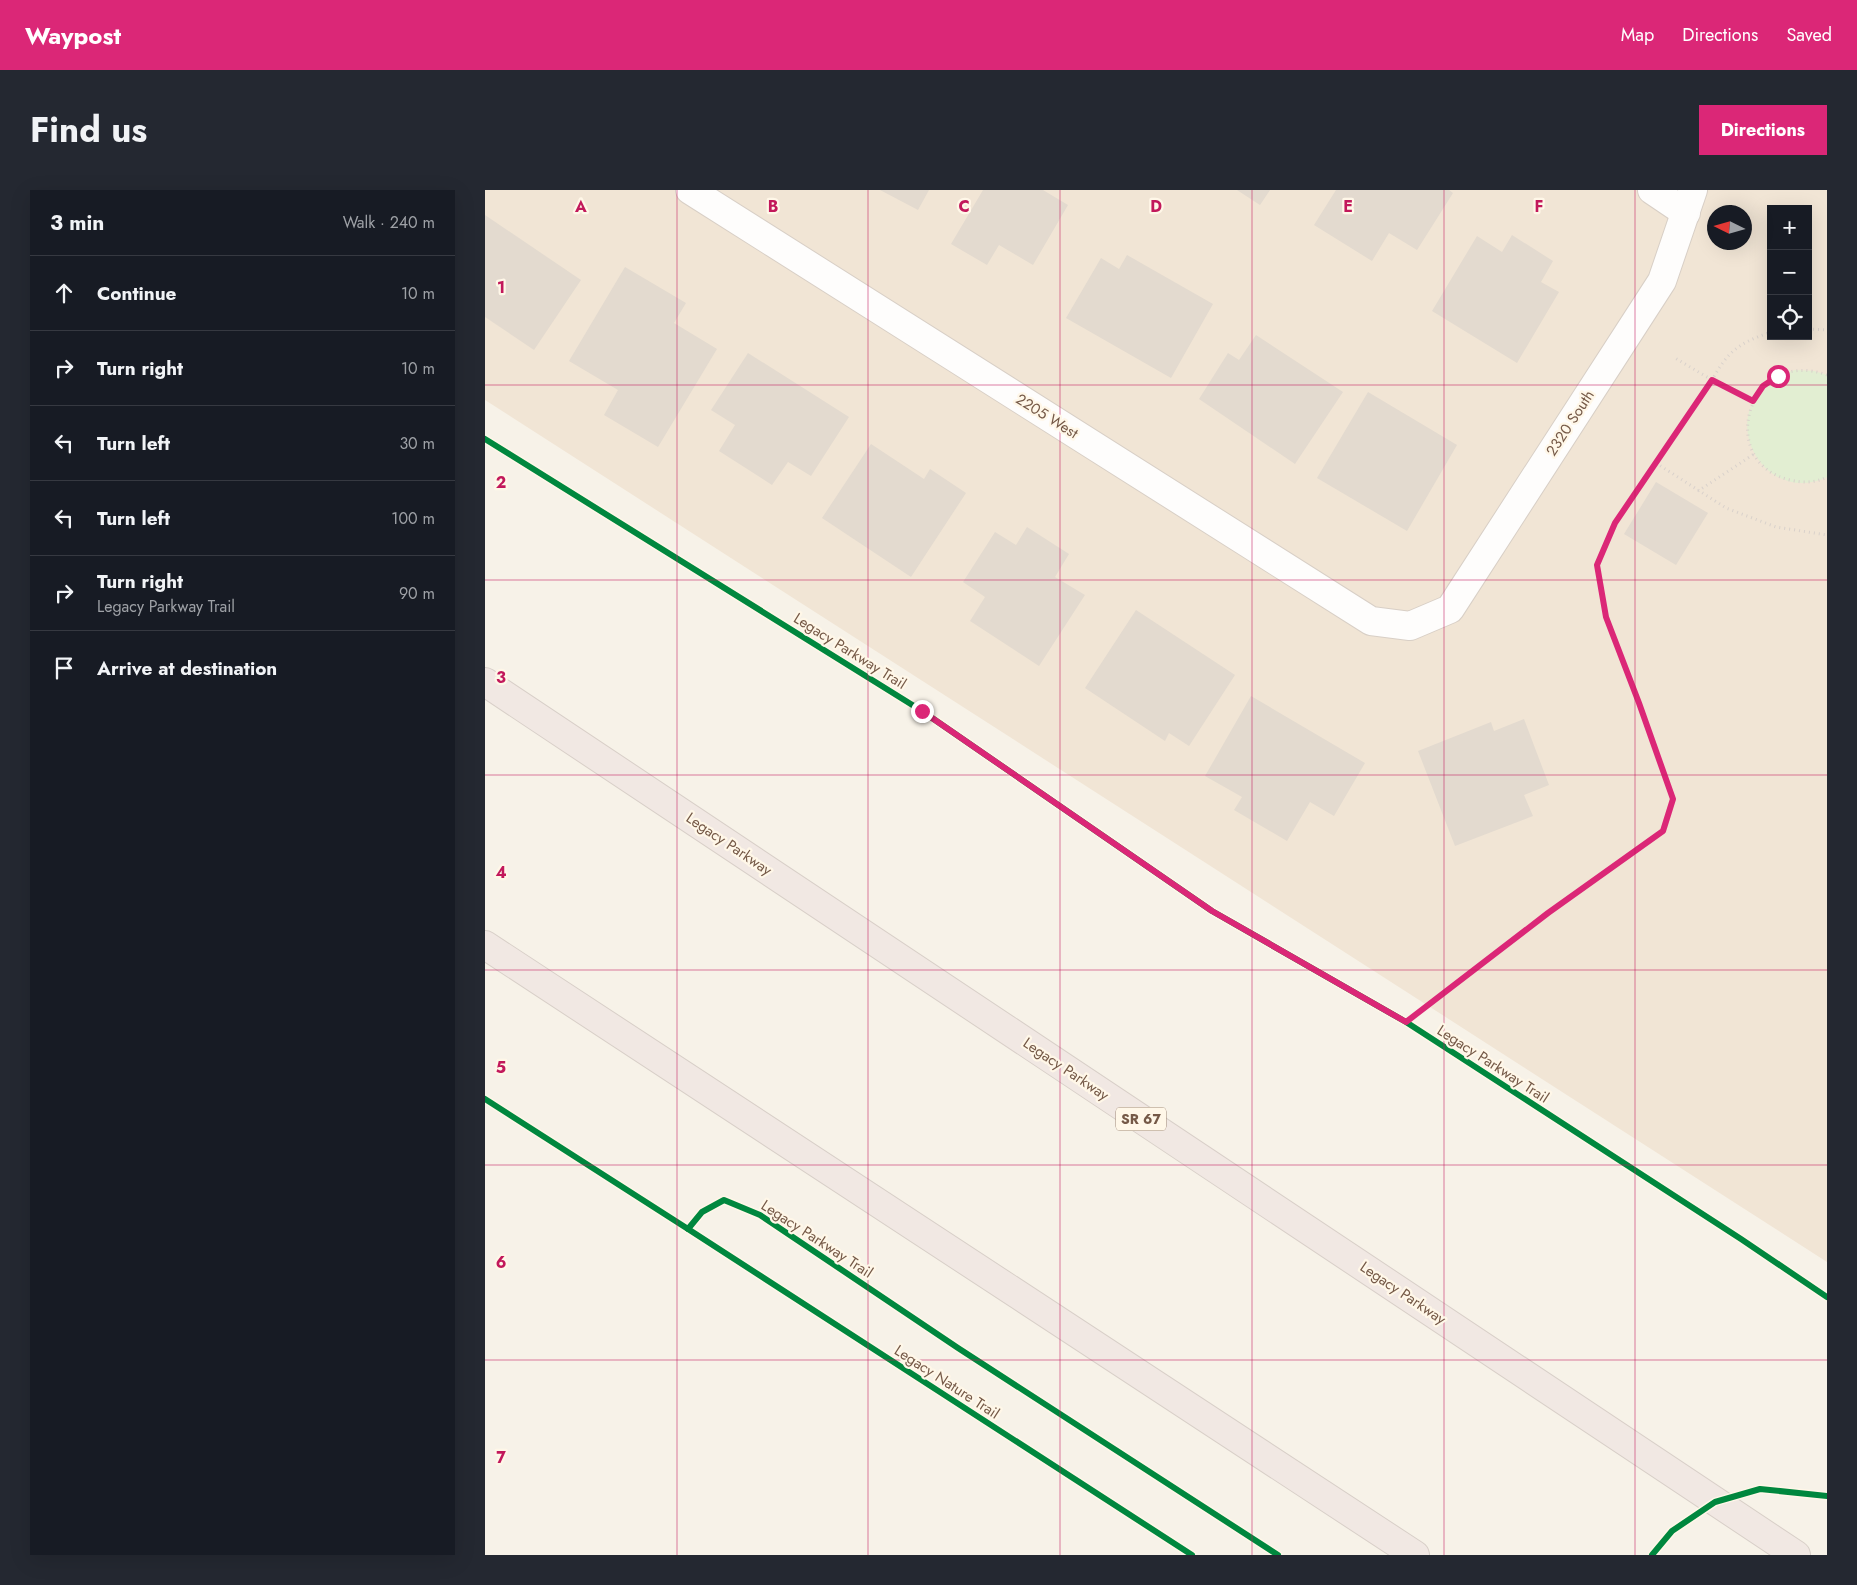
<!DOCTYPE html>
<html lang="en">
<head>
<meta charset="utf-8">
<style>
	:root { --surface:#171b24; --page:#242831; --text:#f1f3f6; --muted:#9ea1a6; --line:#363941; --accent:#db2777 }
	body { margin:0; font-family:Jost,sans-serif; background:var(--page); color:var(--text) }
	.controls { position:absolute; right:15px; top:15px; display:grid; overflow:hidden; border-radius:0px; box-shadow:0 5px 20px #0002 }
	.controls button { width:45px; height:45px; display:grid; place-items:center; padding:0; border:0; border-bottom:1px solid var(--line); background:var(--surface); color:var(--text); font:25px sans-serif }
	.compass { position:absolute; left:1222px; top:15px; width:45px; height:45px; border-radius:50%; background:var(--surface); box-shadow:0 5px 20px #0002; rotate:275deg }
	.stop { position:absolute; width:15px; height:15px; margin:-11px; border:4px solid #db2777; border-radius:50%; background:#fff }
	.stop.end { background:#db2777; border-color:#fff; box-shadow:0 1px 5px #0008 }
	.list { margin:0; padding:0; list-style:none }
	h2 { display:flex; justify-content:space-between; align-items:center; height:65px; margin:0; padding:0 20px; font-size:21px }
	h2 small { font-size:16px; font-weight:400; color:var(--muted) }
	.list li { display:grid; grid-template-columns:32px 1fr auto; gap:15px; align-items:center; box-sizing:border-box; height:75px; padding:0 20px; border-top:1px solid var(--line) }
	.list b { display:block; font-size:19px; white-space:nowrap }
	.list p { margin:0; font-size:16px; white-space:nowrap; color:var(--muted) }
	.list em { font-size:16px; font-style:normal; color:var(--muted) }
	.icon { flex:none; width:28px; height:28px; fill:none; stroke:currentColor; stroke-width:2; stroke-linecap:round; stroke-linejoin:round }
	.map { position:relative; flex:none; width:1342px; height:1365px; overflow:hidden; border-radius:0px }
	header { display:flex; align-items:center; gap:30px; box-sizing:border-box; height:70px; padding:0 25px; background:var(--accent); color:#fff }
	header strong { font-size:24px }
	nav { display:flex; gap:28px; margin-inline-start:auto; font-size:18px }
	.intro { display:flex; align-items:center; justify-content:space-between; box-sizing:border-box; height:120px; padding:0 30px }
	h1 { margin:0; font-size:35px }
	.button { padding:12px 22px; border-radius:0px; background:var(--accent); color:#fff; font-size:18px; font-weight:700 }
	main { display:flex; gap:30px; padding:0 30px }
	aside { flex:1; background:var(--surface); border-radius:0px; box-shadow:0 5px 20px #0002 }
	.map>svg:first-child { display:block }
	.residential { fill:#f1e5d5; fill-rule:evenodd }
	.green { fill:#e2eed2 }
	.building { fill:#e3dacf }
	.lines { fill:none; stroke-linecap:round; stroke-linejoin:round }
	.minor-casing { stroke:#d8cfc6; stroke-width:30 }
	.highway-casing { stroke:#d8cfc8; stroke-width:30 }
	.path { stroke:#d9d1cb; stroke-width:3; stroke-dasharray:1 4; stroke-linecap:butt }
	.minor { stroke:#fefdfc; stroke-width:28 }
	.highway { stroke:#f1e8e3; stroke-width:28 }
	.cycleway-casing { stroke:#fff7e8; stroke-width:9 }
	.cycleway { stroke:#00873e; stroke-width:6 }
	.route { stroke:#db2777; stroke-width:6 }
	.grid { fill:none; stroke:#c2185b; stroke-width:1; stroke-opacity:0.55 }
	.labels { text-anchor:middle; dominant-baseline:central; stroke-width:4.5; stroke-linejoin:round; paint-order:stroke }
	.shield { fill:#fff7e8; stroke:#9e8877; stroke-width:1 }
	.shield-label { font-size:14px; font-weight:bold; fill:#755947 }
	.street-label { font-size:15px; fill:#755947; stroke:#fff7e8 }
	.grid-label { font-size:16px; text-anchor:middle; font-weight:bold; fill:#c2185b; stroke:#fff7e8; stroke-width:4.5; stroke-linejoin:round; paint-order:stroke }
</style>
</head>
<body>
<header>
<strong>Waypost</strong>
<nav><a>Map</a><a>Directions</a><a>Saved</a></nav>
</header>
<div class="intro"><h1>Find us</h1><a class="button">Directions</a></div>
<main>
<aside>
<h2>3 min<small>Walk · 240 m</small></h2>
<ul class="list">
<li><svg class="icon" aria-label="ahead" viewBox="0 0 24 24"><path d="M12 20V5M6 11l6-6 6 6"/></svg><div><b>Continue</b></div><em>10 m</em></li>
<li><svg class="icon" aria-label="right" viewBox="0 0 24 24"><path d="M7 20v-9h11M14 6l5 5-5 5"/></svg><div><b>Turn right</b></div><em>10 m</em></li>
<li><svg class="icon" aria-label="left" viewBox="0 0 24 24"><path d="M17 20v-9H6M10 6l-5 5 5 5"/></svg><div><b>Turn left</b></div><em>30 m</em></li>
<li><svg class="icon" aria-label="left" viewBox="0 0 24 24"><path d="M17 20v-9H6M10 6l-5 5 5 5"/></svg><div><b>Turn left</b></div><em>100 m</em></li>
<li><svg class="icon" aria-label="right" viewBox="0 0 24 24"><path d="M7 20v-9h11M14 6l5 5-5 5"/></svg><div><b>Turn right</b><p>Legacy Parkway Trail</p></div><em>90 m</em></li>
<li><svg class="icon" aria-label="arrive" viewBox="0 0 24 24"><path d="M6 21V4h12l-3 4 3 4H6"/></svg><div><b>Arrive at destination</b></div></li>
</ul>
</aside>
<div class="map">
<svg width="1342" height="1365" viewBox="0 0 1342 1365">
	<rect width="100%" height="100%" fill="#f7f2e8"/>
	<path class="residential" d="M 0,0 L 1342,0 L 1342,1072 L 0,210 ZM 1286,19 L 1323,19 L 1323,146 L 1286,146 ZM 1230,22 L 1260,22 L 1260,52 L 1230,52 Z"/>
	<path class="green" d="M 1310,180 L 1329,181 L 1342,185 L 1342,287 C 1274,320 1219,209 1310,180 Z"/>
	<g class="building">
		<path d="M 395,0 L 444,0 L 433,20 Z"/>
		<path d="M 498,0 L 558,0 L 583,15 L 548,75 L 514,55 L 502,75 L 466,54 Z"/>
		<path d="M 752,0 L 785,0 L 775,15 Z"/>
		<path d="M 851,0 L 964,0 L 968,3 L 932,60 L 904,43 L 887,71 L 829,35 Z"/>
		<path d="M 0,25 L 96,90 L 49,160 L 0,127 Z"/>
		<path d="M 1027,45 L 1068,71 L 1056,92 L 1074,102 L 1032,173 L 947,121 L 992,46 L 1017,62 Z"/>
		<path d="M 642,65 L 728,114 L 686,188 L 581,128 L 616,68 L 634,79 Z"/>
		<path d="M 140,77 L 201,113 L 189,133 L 232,159 L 173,257 L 119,225 L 133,200 L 84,171 Z"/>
		<path d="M 771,145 L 858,202 L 810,274 L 714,209 L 743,163 L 754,170 Z"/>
		<path d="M 263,163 L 364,227 L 326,286 L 303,272 L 287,295 L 234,261 L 250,235 L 226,220 Z"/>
		<path d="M 883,202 L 972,255 L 922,341 L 832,288 Z"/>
		<path d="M 386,254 L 439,289 L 445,279 L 481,303 L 426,387 L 337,328 Z"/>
		<path d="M 1171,292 L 1223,323 L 1191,375 L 1139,344 Z"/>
		<path d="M 542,337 L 584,364 L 570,387 L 600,405 L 554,476 L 485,431 L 500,407 L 478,392 L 510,342 L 531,355 Z"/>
		<path d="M 651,420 L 750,485 L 704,556 L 684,543 L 680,551 L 600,498 Z"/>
		<path d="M 766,506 L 880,573 L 849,626 L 825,612 L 802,651 L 749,620 L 757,607 L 720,586 Z"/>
		<path d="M 1039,529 L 1064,595 L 1039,605 L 1048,626 L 970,656 L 933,561 L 1006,532 L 1009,541 Z"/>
	</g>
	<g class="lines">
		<defs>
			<g id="minor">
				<path d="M 205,0 L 886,431 L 925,436 L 965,419 L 1177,91 L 1208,0"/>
				<path d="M 1167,0 L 1201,23"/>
			</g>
			<g id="highway">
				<path d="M 0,492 L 1311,1365"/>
				<path d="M 0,755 L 930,1365"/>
			</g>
		</defs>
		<use href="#minor" class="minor-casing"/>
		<use href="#highway" class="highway-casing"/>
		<g class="path">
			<path d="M 1323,139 L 1342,140"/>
			<path d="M 1342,185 C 1262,156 1230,273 1305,290 C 1318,293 1330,293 1342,287"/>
			<path d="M 1268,211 L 1227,190 C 1243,161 1254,153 1286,142"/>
			<path d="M 1171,273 L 1241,318 L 1291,337 L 1342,345"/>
			<path d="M 1213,301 L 1269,264"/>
			<path d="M 921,832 L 1063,723 L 1178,641 L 1188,609 L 1154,513 L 1121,427 L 1111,375 L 1131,333 L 1227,190 L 1190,168"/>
		</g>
		<use href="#minor" class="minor"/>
		<use href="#highway" class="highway"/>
		<defs>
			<g id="cycleway">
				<path d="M 0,249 L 437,521 L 727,721 L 921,832 L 1256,1049 L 1342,1107"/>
				<path d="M 0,909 L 203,1039 L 217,1022 L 239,1010 L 275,1025 L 473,1158 L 793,1365"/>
				<path d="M 203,1039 L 707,1365"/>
				<path d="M 1167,1365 L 1187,1341 L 1230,1312 L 1275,1299 L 1342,1306"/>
			</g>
		</defs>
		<use href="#cycleway" class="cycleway-casing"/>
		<use href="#cycleway" class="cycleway"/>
	</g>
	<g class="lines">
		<path class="route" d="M 437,521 L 727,721 L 921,832 L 1063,723 L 1178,641 L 1188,609 L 1154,513 L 1121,427 L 1112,375 L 1130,333 L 1227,190 L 1268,211 L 1278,196 L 1293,186"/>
	</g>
	<path class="grid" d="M 192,0 L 192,1365M 383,0 L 383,1365M 575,0 L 575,1365M 767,0 L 767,1365M 959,0 L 959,1365M 1150,0 L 1150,1365M 0,195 L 1342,195M 0,390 L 1342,390M 0,585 L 1342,585M 0,780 L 1342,780M 0,975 L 1342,975M 0,1170 L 1342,1170"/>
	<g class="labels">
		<rect class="shield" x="631" y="917.5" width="50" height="23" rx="4"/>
		<g class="shield-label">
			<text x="656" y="929">SR 67</text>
		</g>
		<g class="street-label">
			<text transform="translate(562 226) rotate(32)">2205 West</text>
			<text transform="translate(1085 233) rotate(-57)">2320 South</text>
			<text transform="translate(365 461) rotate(32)">Legacy Parkway Trail</text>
			<text transform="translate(244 654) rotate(34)">Legacy Parkway</text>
			<text transform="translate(1008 874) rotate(33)">Legacy Parkway Trail</text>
			<text transform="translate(581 879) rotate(34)">Legacy Parkway</text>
			<text transform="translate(332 1049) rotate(33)">Legacy Parkway Trail</text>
			<text transform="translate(918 1103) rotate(34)">Legacy Parkway</text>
			<text transform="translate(462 1192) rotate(33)">Legacy Nature Trail</text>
		</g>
	</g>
	<g class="grid-label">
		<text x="96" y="22">A</text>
		<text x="288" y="22">B</text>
		<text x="479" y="22">C</text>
		<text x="671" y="22">D</text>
		<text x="863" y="22">E</text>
		<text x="1054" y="22">F</text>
		<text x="16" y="103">1</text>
		<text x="16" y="298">2</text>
		<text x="16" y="493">3</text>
		<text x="16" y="688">4</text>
		<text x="16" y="883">5</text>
		<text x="16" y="1078">6</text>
		<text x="16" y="1273">7</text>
	</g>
</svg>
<div class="controls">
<button>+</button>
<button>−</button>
<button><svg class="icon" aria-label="locate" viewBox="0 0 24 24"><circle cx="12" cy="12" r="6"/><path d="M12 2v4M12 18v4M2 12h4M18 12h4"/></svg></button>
</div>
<svg class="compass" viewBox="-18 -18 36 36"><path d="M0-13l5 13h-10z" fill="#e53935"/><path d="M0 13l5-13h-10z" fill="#9ea1a6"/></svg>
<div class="stop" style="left:1293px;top:186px"></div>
<div class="stop end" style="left:437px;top:521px"></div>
</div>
</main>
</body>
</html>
